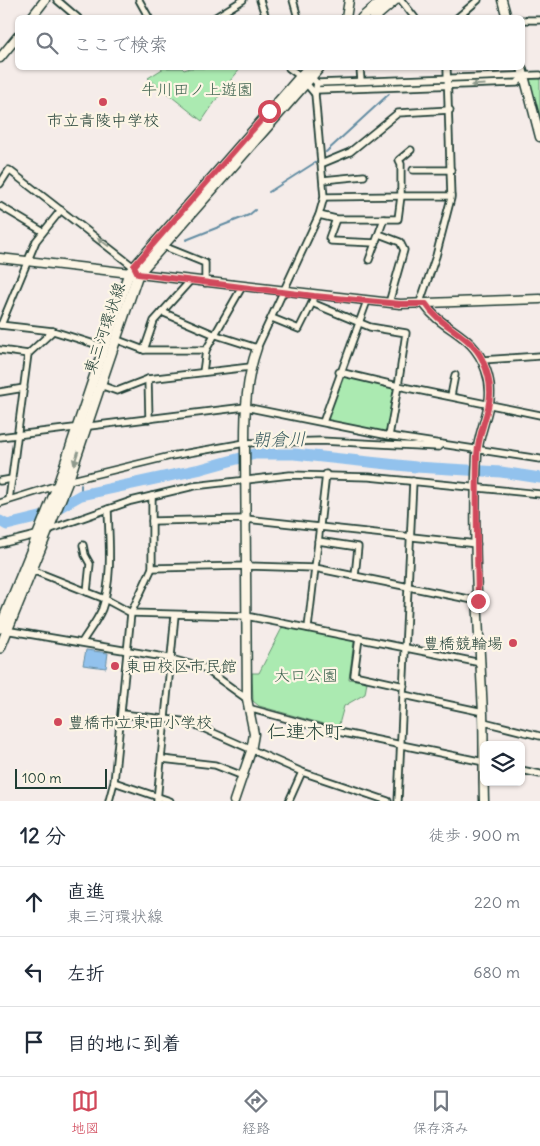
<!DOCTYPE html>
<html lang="ja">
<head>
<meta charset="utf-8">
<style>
	:root { --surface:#fff; --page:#f6f6f7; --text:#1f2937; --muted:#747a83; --line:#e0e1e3; --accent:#d1495b }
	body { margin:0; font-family:Delius,"Klee One",sans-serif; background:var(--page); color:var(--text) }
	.controls { position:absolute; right:15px; bottom:15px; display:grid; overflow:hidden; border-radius:8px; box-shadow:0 1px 4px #0004 }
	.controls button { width:45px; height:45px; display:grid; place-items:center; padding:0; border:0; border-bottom:1px solid var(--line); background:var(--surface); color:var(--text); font:25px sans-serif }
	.scale { position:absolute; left:15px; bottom:12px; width:92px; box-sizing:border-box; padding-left:5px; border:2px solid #1f3d34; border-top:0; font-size:14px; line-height:18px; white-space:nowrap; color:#1f3d34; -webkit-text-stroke:4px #fcf5e5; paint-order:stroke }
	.stop { position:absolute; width:15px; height:15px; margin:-11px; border:4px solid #d1495b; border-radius:50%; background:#fff }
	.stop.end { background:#d1495b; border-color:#fff; box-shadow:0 1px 5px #0008 }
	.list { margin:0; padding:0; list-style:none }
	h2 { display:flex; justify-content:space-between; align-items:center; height:65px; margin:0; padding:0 20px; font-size:21px }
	h2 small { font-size:16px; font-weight:400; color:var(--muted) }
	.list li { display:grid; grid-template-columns:32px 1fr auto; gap:15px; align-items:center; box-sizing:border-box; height:70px; padding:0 20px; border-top:1px solid var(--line) }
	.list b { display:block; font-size:19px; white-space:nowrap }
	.list p { margin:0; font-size:16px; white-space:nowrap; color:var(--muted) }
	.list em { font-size:16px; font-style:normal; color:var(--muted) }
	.icon { flex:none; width:28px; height:28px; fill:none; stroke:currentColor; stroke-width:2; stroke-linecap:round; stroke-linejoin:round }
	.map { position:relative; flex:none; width:540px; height:801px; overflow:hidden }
	.search { position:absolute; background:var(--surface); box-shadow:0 1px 4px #0004; left:15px; right:15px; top:15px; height:55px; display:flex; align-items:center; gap:12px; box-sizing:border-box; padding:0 18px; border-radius:8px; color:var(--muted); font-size:19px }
	.sheet { height:275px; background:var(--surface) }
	nav { display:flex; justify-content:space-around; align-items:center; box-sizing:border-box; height:70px; border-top:1px solid var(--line); background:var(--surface); font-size:14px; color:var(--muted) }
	nav a { display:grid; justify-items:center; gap:2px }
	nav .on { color:var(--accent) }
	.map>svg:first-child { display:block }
	.green { fill:#abeab1; stroke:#659472 }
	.water { fill:#92c2ed; stroke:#648da3 }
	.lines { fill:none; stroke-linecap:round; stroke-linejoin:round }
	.stream { stroke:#648da3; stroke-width:2 }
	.river { stroke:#92c2ed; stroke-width:11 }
	.street-casing { stroke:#1f3d34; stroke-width:9 }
	.secondary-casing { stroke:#1f3d34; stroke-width:11 }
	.primary-casing { stroke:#1f3d34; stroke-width:12 }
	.street { stroke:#fcf5e5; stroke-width:5.5 }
	.secondary { stroke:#fcf5e5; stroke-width:8 }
	.primary { stroke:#fcf5e5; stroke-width:9 }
	.oneway { fill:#8e998c }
	.route { stroke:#d1495b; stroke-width:6 }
	.poi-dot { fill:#d1495b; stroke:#fcf5e5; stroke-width:2 }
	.labels { text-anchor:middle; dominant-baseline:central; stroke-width:4.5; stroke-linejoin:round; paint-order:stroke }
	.park-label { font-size:16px; fill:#3b604d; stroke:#fcf5e5 }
	.poi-label { font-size:16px; fill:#1f3d34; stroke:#fcf5e5; text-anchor:start }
	.street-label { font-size:16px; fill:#1f3d34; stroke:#fcf5e5 }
	.water-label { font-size:18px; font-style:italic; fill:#3c5e62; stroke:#fcf5e5 }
	.quarter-label { font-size:19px; fill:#1f3d34; stroke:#fcf5e5 }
</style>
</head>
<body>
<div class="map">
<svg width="540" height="801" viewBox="0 0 540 801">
	<rect width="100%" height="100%" fill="#f5ece9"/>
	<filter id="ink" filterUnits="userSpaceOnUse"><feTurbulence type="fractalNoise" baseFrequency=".02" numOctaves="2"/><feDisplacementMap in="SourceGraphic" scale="10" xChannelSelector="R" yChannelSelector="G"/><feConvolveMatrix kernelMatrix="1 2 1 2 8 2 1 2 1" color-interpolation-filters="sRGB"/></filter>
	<g filter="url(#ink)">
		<g class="green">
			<path d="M 164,68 L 182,68 L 184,70 L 190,68 L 241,68 L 225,87 L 202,121 L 148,78 Z"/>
			<path d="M 540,75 L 540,118 L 535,119 L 524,76 Z"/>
			<path d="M 340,375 L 395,387 L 386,433 L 326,420 Z"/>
			<path d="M 283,626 L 354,641 L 349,679 L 367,682 L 365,694 L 344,706 L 338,728 L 259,706 L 253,701 L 252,673 L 259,673 Z"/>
		</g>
		<path class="water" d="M 86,650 L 108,653 L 106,668 L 83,665 Z"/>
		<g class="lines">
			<g class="stream">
				<path d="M 326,152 L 389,94"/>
				<path d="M 269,192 L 316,162"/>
				<path d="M 186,240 L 249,215 L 255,210"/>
				<path d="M 81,485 L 81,495"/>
			</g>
			<path class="river" d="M 0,521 L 7,525 L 44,516 L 81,495 L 201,469 L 255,454 L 294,454 L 416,467 L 501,472 L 540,478"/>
			<defs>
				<g id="street">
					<path d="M 57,0 L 78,18"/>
					<path d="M 139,0 L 149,18"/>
					<path d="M 260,0 L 266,18"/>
					<path d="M 293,0 L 298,18"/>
					<path d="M 401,0 L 415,18"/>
					<path d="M 214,18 L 243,0"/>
					<path d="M 457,18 L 478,0"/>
					<path d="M 522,20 L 540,20"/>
					<path d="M 289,68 L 300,76 L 315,94"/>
					<path d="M 360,68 L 361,81"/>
					<path d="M 317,83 L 540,75"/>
					<path d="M 316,90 L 517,83 L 524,76"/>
					<path d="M 321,164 L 350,152 L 398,113 L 450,110"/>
					<path d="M 413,170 L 451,170"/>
					<path d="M 323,180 L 364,176"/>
					<path d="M 0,184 L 9,170 L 135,268"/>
					<path d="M 324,197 L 401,196 L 401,164 L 399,160 L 411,150"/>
					<path d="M 0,206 L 42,231"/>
					<path d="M 319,215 L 336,219 L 398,219 L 401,196 L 451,196"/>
					<path d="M 336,219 L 329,238 L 331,241 L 376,243"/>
					<path d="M 379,234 L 400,242 L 404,250 L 389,303"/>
					<path d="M 163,246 L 205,263 L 205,283"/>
					<path d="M 369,260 L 384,219"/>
					<path d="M 314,295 L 312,303 L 370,327 L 406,333 L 398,386 L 540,415"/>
					<path d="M 419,305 L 436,256 L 451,198 L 447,68"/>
					<path d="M 162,312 L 213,334 L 257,348 L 319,215 L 324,197 L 315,94 L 317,83 L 310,76"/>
					<path d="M 272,318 L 299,329 L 312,303"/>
					<path d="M 0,325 L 53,331 L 104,347"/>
					<path d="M 1,325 L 36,241 L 61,210"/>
					<path d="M 115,339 L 144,350 L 206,350"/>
					<path d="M 0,350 L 28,354 L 53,331"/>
					<path d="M 144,350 L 154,321 L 190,281"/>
					<path d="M 482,360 L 540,356"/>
					<path d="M 203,372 L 206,350 L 242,287"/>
					<path d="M 339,372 L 398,386 L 389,436"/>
					<path d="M 148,379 L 149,419"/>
					<path d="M 100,385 L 117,391 L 148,379 L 250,367"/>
					<path d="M 0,392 L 24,388"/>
					<path d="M 451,396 L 455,375"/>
					<path d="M 323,422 L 367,301"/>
					<path d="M 0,437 L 245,407 L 389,436 L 540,459"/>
					<path d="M 0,481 L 12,479"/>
					<path d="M 68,481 L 171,456 L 245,443 L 321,441 L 439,447"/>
					<path d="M 9,500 L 28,354"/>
					<path d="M 0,503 L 58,485"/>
					<path d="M 152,521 L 246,519 L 477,544"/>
					<path d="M 48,530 L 131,501 L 194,486 L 290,475 L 369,477 L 540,494"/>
					<path d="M 318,541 L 358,547 L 355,576"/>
					<path d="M 0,544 L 40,534"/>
					<path d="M 83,545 L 85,555 L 90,564 L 87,592"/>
					<path d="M 152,568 L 247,566 L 315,568 L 478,601"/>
					<path d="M 32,570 L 105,599 L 131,613 L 246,616 L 481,663"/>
					<path d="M 308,628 L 326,474"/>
					<path d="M 5,630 L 164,657 L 204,668 L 247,699"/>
					<path d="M 359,638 L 354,675 L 404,686"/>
					<path d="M 82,642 C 88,632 97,621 102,609 C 113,579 109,540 108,509"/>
					<path d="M 404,695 L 483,712"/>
					<path d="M 248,708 L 324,729 L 484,762"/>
					<path d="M 122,714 L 189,722 L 302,772 L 388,801"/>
					<path d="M 484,722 L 540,736"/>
					<path d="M 162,759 L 215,765 L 243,776"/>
					<path d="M 521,770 L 540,774"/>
					<path d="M 114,782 L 170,801"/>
					<path d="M 109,801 L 114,782 L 131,613 L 152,568 L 152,496"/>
					<path d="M 157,801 L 175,615"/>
					<path d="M 289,801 L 302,772"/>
					<path d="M 398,801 L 413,481"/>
				</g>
				<g id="secondary">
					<path d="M 502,0 L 507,18"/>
					<path d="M 31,18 L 45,0"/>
					<path d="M 346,18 L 349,0"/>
					<path d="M 0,58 L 18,36"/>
					<path d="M 522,68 L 540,137"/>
					<path d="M 0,258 L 400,304 L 540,299"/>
					<path d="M 425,305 C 444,332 473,332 486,370 C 498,403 479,424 477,455 C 472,541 479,628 483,714 C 484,743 483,772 484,801"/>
					<path d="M 234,801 L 251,751 L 254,734 L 247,699 L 245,443 C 245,410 246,379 257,348"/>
				</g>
				<g id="primary">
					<path d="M 362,18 L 383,0"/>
					<path d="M 374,18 L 395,0"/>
					<path d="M 0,628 L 58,485 L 129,273 L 308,68"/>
					<path d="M 0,648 L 68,481 L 138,274 L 319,68"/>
				</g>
			</defs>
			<use href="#street" class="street-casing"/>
			<use href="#secondary" class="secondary-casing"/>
			<use href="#primary" class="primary-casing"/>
			<use href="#street" class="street"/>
			<use href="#secondary" class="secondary"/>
			<use href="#primary" class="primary"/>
		</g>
		<defs><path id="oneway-solid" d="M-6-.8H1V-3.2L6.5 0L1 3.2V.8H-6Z" transform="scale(1.25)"/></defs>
		<g class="oneway">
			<use href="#oneway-solid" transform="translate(478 85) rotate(177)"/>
			<use href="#oneway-solid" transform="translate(103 242) rotate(-143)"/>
			<use href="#oneway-solid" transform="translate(76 458) rotate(108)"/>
		</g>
	</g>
	<g class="lines" filter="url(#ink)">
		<path class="route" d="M 269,111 L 134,266 L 138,274 L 314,296 L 400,304 L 426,304 C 440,327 470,334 482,359 C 502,402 479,418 477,456 C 476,504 477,553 478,601"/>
	</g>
	<g class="poi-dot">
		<circle cx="103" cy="102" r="5"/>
		<circle cx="513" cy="643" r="5"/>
		<circle cx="115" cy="666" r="5"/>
		<circle cx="58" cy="722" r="5"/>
	</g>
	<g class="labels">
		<g class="park-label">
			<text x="197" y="89">牛川田ノ上遊園</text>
			<text x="306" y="675">大口公園</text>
		</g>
		<g class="poi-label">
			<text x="103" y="120" text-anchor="middle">市立青陵中学校</text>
			<text x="503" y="643" text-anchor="end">豊橋競輪場</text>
			<text x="125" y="666">東田校区市民館</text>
			<text x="68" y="722">豊橋市立東田小学校</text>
		</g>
		<g class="street-label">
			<text transform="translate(104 328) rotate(-71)">東三河環状線</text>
		</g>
		<g class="water-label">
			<text transform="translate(279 439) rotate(-1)">朝倉川</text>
		</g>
		<g class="quarter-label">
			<text x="305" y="731">仁連木町</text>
		</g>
	</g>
</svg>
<div class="controls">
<button><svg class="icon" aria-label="layers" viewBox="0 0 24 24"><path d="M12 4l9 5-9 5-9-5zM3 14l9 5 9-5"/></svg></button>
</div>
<div class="scale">100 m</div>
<div class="stop" style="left:269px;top:111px"></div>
<div class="stop end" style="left:478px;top:601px"></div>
<div class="search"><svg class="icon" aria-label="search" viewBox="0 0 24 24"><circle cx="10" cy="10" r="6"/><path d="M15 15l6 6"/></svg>ここで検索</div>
</div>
<section class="sheet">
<h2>12 分<small>徒歩 · 900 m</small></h2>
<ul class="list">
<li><svg class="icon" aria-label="ahead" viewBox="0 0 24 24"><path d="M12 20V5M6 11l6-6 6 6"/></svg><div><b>直進</b><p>東三河環状線</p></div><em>220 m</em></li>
<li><svg class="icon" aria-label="left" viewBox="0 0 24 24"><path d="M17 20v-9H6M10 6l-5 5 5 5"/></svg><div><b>左折</b></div><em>680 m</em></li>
<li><svg class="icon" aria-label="arrive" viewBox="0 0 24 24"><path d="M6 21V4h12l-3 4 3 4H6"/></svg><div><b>目的地に到着</b></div></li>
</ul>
</section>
<nav>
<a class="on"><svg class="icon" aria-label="map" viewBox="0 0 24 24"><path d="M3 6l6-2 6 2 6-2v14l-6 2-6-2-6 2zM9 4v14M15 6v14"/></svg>地図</a>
<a><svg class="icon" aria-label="directions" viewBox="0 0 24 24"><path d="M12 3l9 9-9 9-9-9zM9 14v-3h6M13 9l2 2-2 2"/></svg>経路</a>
<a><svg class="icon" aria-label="saved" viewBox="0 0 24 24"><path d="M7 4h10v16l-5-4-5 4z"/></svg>保存済み</a>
</nav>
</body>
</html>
